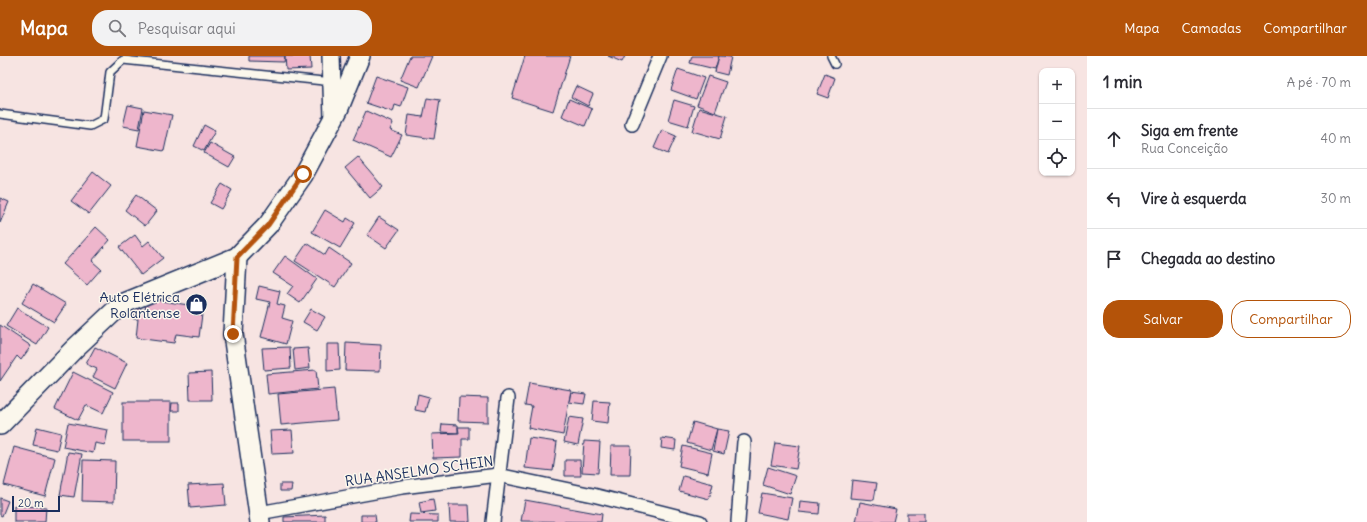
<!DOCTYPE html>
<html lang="pt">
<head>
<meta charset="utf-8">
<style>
	:root { --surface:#fff; --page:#f2f2f3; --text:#2b2b33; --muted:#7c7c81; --line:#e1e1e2; --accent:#b45309 }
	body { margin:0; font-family:Delius,sans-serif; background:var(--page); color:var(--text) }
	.controls { position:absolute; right:12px; top:12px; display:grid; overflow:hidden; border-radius:8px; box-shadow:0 1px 3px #0004 }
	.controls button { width:36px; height:36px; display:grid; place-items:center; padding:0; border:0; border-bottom:1px solid var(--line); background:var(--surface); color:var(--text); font:20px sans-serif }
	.scale { position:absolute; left:12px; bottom:10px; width:48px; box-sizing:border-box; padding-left:4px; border:2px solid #1b2f5e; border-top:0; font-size:11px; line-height:14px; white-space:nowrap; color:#1b2f5e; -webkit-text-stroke:3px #fbf7ec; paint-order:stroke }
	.stop { position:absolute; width:12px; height:12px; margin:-9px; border:3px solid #b45309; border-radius:50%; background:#fff }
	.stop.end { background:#b45309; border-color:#fff; box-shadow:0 1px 4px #0008 }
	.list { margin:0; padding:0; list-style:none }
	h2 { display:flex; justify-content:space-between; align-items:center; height:52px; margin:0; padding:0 16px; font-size:17px }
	h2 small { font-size:13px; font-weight:400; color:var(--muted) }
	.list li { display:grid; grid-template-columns:26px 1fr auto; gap:12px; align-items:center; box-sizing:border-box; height:60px; padding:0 16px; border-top:1px solid var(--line) }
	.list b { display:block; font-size:15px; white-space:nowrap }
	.list p { margin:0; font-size:13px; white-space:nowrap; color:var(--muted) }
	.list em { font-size:13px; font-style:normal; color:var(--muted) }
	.actions { display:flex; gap:8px; padding:12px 16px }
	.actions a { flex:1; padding:9px 0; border:1px solid var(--accent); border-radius:16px; text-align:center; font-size:14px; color:var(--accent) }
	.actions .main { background:var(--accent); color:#fff }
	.icon { flex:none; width:22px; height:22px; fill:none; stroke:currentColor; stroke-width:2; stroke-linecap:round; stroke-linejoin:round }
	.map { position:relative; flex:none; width:1087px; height:466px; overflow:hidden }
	header { display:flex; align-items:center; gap:24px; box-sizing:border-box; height:56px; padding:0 20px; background:var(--accent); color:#fff }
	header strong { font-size:19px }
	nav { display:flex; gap:22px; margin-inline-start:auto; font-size:14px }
	.search { width:280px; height:36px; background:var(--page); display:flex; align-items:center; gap:10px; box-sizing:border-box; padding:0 14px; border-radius:16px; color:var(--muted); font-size:15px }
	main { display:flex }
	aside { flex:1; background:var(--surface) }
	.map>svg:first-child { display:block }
	.building { fill:#eeb6cc; stroke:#1b2f5e }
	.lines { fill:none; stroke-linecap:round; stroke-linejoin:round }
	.service-casing { stroke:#1b2f5e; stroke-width:10 }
	.minor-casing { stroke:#1b2f5e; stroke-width:16 }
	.tertiary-casing { stroke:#1b2f5e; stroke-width:20 }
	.secondary-casing { stroke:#1b2f5e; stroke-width:22 }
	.service { stroke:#fbf7ec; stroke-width:7 }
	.minor { stroke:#fbf7ec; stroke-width:13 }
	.tertiary { stroke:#fbf7ec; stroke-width:17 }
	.secondary { stroke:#fbf7ec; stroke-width:19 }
	.route { stroke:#b45309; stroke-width:5 }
	.labels { text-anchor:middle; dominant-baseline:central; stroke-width:3; stroke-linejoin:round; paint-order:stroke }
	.poi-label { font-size:14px; fill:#1b2f5e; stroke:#fbf7ec; text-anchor:end }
	.street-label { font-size:14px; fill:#1b2f5e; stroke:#fbf7ec }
</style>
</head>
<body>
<header>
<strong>Mapa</strong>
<div class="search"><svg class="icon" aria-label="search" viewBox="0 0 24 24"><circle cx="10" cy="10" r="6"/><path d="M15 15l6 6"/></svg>Pesquisar aqui</div>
<nav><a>Mapa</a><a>Camadas</a><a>Compartilhar</a></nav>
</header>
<main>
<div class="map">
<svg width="1087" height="466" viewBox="0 0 1087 466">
	<rect width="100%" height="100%" fill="#f7e4e2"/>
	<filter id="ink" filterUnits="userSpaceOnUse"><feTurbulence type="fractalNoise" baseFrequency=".025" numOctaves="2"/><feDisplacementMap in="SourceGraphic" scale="8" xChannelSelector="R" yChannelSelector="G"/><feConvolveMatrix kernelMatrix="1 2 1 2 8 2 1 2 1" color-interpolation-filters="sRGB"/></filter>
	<g filter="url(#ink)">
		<g class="building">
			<path d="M 249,0 L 285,0 L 284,6 L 249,5 Z"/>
			<path d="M 285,0 L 310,0 L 311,13 L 286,14 Z"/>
			<path d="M 410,0 L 432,0 L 419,31 L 400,24 Z"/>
			<path d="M 525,0 L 570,0 L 553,55 L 512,42 Z"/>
			<path d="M 608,0 L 625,0 L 622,6 Z"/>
			<path d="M 692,0 L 719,0 L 715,13 L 690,7 Z"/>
			<path d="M 719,0 L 731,1 L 727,19 L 715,16 Z"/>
			<path d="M 678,13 L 704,22 L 696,43 L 671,34 Z"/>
			<path d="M 825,18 L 835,22 L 828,42 L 817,38 Z"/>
			<path d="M 376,20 L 408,31 L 401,51 L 395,49 L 393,56 L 366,47 Z"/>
			<path d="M 708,20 L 726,26 L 715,56 L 697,49 Z"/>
			<path d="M 576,30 L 593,38 L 588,50 L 571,41 Z"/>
			<path d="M 427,42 L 440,44 L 434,83 L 406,79 L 409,59 L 423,61 Z"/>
			<path d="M 569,43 L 592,53 L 585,70 L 562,60 Z"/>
			<path d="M 674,44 L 694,50 L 688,70 L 668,64 Z"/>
			<path d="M 128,49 L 143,52 L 139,73 L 123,70 Z"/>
			<path d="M 699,52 L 727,60 L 720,83 L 692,75 Z"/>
			<path d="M 144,54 L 172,59 L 164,95 L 137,90 Z"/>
			<path d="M 366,55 L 393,67 L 390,74 L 402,79 L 391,101 L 353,84 Z"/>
			<path d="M 204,69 L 215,75 L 204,95 L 194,90 Z"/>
			<path d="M 662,74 L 676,80 L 668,98 L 654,92 Z"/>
			<path d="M 210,87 L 235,101 L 229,111 L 204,97 Z"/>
			<path d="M 358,101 L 383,131 L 370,142 L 345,112 Z"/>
			<path d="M 93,116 L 111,130 L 89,158 L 71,145 Z"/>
			<path d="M 222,128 L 232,134 L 221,153 L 210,147 Z"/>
			<path d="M 136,139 L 157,155 L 145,170 L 125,154 Z"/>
			<path d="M 0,142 L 9,146 L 0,167 Z"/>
			<path d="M 325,154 L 345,166 L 347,162 L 355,167 L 340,192 L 312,176 Z"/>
			<path d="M 379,161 L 399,174 L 386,192 L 367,179 Z"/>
			<path d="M 96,171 L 110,184 L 92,205 L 101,213 L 87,229 L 63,208 Z"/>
			<path d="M 135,179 L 143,190 L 149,185 L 163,202 L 141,219 L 119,191 Z"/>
			<path d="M 307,187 L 325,199 L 329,192 L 351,207 L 335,231 L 295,205 Z"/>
			<path d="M 285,200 L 317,223 L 300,247 L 287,238 L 293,230 L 273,217 Z"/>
			<path d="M 33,228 L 66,248 L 54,266 L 22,247 Z"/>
			<path d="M 259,230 L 280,235 L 277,248 L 285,250 L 282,262 L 292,265 L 286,288 L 261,281 L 270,246 L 256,243 Z"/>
			<path d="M 147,243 L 203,251 L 199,281 L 176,278 L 174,287 L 136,282 L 138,263 L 133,263 L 134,252 L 145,254 Z"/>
			<path d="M 17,252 L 48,271 L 37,289 L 6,270 Z"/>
			<path d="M 311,253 L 325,261 L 317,274 L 303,266 Z"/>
			<path d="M 0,269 L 31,290 L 21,304 L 17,300 L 0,325 Z"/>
			<path d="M 346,287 L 381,289 L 380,315 L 345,314 Z"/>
			<path d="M 327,288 L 339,288 L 340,314 L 327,315 Z"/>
			<path d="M 95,291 L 127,307 L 115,332 L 93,321 L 97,313 L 86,308 Z"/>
			<path d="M 290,291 L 291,312 L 264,314 L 262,292 Z"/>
			<path d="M 308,292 L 310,312 L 295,314 L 293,293 Z"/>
			<path d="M 316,314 L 318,333 L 268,338 L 266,318 Z"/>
			<path d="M 73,316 L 113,336 L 103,357 L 86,349 L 78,364 L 55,353 Z"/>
			<path d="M 211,316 L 212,344 L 190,344 L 189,317 Z"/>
			<path d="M 529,327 L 571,334 L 563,379 L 528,372 L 532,350 L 525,349 Z"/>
			<path d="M 334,333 L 337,364 L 281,369 L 278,338 Z"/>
			<path d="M 571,336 L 586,338 L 584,348 L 569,346 Z"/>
			<path d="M 418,338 L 429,341 L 425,356 L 415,354 Z"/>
			<path d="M 459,341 L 488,342 L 488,366 L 458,365 Z"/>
			<path d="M 594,345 L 610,346 L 608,367 L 592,365 Z"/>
			<rect x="123" y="346" width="48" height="39"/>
			<path d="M 172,347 L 179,347 L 179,355 L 171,355 Z"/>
			<path d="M 569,361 L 583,363 L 578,389 L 564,386 Z"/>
			<path d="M 693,366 L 717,373 L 711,394 L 687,387 Z"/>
			<path d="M 68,367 L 108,374 L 105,389 L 95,387 L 93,397 L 63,391 Z"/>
			<path d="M 442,368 L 458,369 L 458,377 L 441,376 Z"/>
			<path d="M 37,371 L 61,377 L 57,394 L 33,389 Z"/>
			<path d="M 458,371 L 469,371 L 469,383 L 462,383 L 462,401 L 433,402 L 432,378 L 459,377 Z"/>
			<path d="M 717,373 L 729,375 L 724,398 L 713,395 Z"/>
			<path d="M 292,374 L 294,397 L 272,398 L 270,375 Z"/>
			<path d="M 529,382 L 557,386 L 553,415 L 525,412 Z"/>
			<path d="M 662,382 L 676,384 L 675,394 L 661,392 Z"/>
			<path d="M 584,385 L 600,386 L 598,417 L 582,416 Z"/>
			<path d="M 775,387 L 800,390 L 796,413 L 771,409 Z"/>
			<path d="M 611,390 L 631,390 L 630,419 L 610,419 Z"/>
			<path d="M 683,390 L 712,397 L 708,417 L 679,410 Z"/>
			<path d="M 14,391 L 55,402 L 45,440 L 4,429 Z"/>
			<path d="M 68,396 L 82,398 L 74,441 L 60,439 Z"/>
			<path d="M 83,404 L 115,405 L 114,446 L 82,445 Z"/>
			<path d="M 565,404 L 580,404 L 581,420 L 565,420 Z"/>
			<path d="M 768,411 L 796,420 L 790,438 L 763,429 Z"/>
			<path d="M 683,420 L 713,428 L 709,443 L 679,435 Z"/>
			<path d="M 852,424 L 877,427 L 874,444 L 850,442 Z"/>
			<path d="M 224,427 L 226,449 L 190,452 L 188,429 Z"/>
			<path d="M 280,428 L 292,428 L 291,435 L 280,435 Z"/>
			<path d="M 762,437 L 792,442 L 788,463 L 758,457 Z"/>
			<path d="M 0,442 L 8,445 L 2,460 L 0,459 Z"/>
			<path d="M 433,443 L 435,455 L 421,457 L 419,446 Z"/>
			<path d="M 525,444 L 602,458 L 601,466 L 521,465 Z"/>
			<path d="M 800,445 L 820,447 L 819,458 L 799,456 Z"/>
			<path d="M 860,446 L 896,453 L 893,466 L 856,466 Z"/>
			<path d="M 449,449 L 469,449 L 470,466 L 450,466 Z"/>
			<path d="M 14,450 L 46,451 L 45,466 L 14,466 Z"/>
			<rect x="907" y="457" width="17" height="9"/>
			<path d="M 410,458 L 438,459 L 438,466 L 409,466 Z"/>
			<path d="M 325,459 L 325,466 L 284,466 L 284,461 Z"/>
			<path d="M 361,459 L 375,459 L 376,466 L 361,466 Z"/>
		</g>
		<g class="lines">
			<defs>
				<g id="service">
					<path d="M 831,0 L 835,8"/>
					<path d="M 0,58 L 90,70 L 104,63 L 110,16 L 123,4 L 333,26"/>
				</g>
				<g id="minor">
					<path d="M 632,68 L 660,0"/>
					<path d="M 259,457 L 402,431 L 498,419 L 593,439 L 700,466"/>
					<path d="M 493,466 L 508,342"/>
					<path d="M 738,466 L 744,386"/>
				</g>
				<path id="tertiary" d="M 331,0 L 333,62"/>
				<g id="secondary">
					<path d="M 237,201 L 233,278 L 260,466"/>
					<path d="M 0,369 L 74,293 L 122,248 L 237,201 L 268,169 L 303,119 L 338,54 L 360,0"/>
				</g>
			</defs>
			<use href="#service" class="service-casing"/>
			<use href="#minor" class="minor-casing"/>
			<use href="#tertiary" class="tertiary-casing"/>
			<use href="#secondary" class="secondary-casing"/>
			<use href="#service" class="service"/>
			<use href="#minor" class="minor"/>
			<use href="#tertiary" class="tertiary"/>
			<use href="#secondary" class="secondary"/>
		</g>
	</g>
	<g class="lines" filter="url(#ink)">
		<path class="route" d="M 233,278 L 237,201 L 268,169 L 303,118"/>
	</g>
	<defs>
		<symbol id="shop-disc" viewBox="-11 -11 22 22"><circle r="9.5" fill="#1b2f5e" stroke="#fbf7ec"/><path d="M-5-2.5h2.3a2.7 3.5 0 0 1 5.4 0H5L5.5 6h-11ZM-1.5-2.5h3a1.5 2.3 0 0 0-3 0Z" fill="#fff"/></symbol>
	</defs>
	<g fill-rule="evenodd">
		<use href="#shop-disc" x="184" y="236" width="25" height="25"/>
	</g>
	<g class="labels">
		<g class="poi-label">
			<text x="180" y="241">Auto Elétrica<tspan x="180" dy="16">Rolantense</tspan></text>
		</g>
		<g class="street-label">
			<text transform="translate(419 415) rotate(-8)">RUA ANSELMO SCHEIN</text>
		</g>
	</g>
</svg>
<div class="controls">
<button>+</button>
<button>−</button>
<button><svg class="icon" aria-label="locate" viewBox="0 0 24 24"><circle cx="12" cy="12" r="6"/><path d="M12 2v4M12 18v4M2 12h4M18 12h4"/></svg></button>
</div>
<div class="scale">20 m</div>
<div class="stop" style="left:303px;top:118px"></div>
<div class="stop end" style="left:233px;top:278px"></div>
</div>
<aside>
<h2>1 min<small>A pé · 70 m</small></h2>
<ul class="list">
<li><svg class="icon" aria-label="ahead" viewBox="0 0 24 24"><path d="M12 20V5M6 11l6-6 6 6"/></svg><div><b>Siga em frente</b><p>Rua Conceição</p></div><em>40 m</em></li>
<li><svg class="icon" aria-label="left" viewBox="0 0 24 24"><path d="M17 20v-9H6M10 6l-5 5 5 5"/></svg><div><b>Vire à esquerda</b></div><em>30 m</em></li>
<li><svg class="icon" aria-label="arrive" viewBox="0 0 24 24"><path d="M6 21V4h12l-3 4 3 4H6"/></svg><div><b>Chegada ao destino</b></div></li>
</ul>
<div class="actions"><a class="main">Salvar</a><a>Compartilhar</a></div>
</aside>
</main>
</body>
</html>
